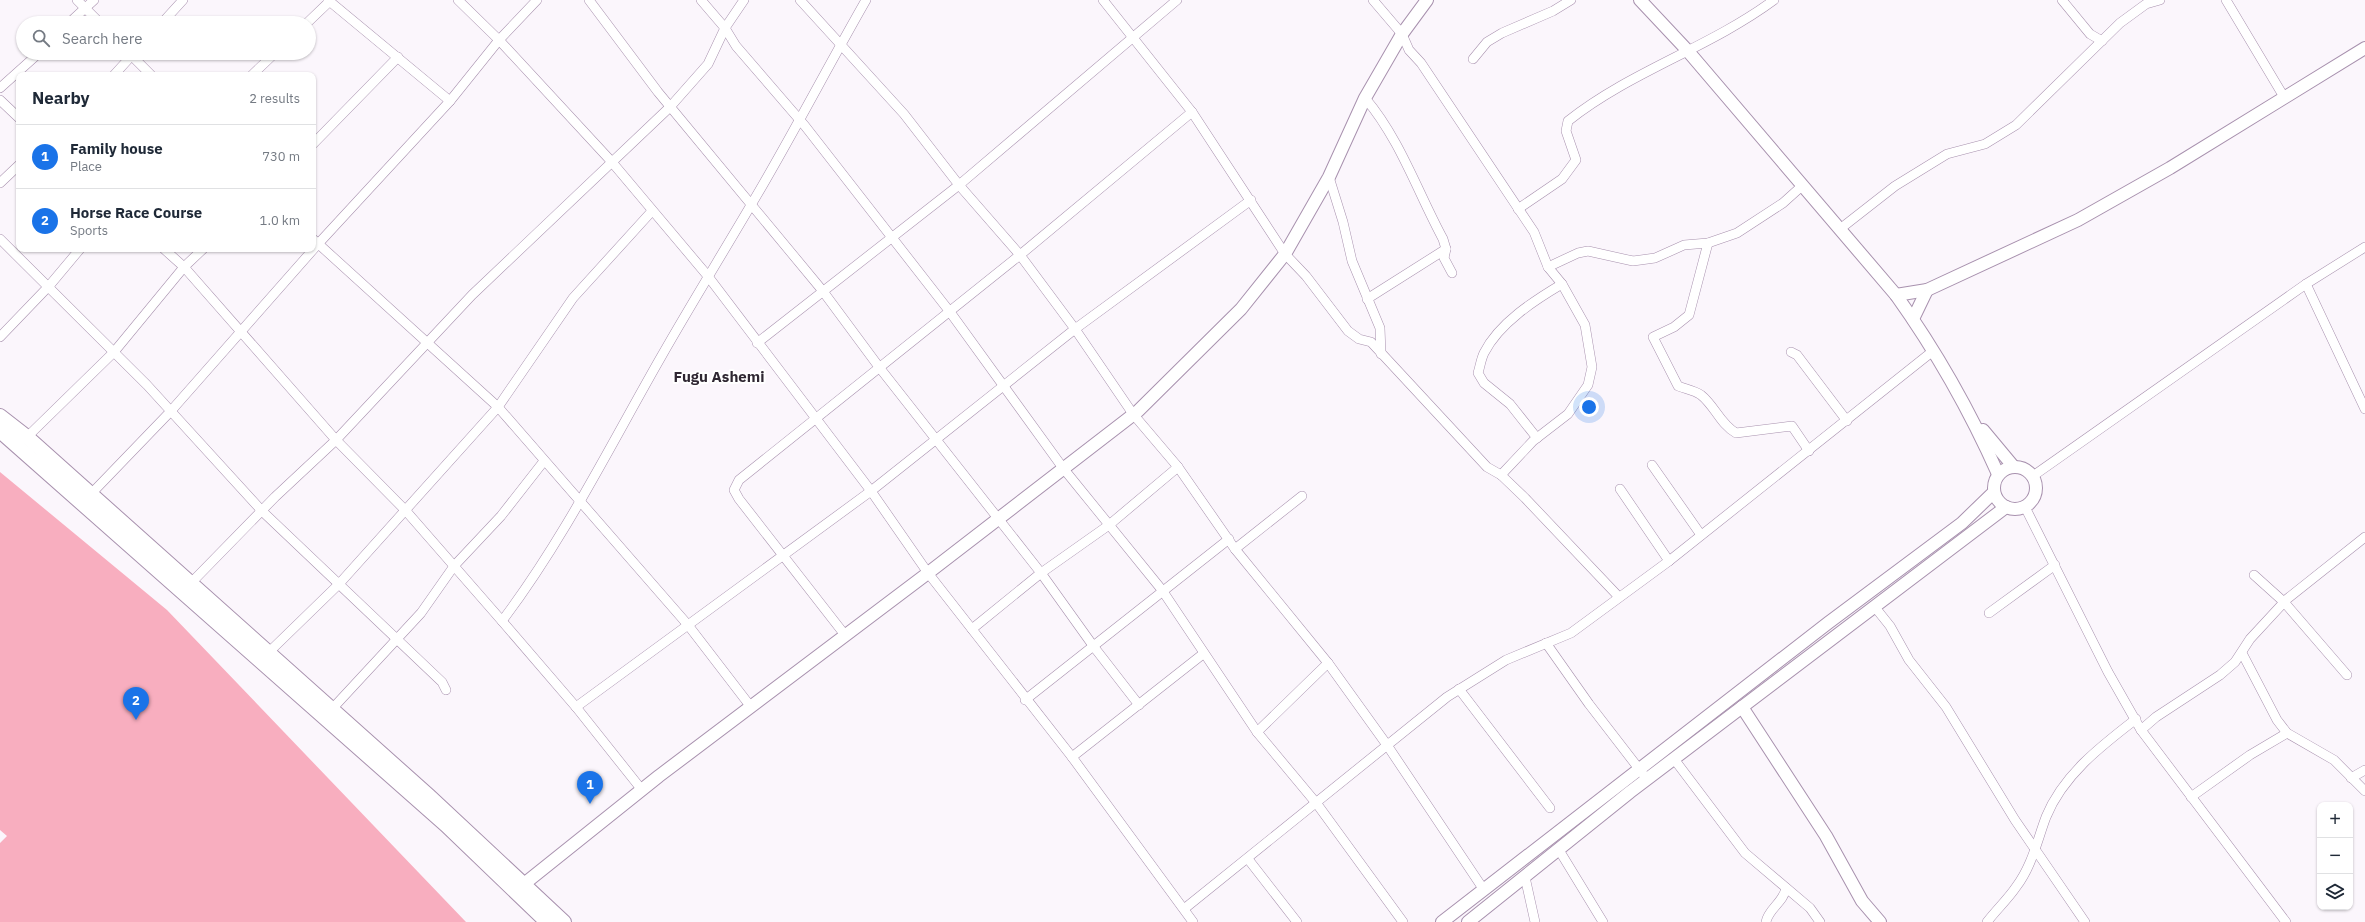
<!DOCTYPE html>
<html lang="en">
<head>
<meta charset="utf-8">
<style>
	:root { --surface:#fff; --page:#f2f2f3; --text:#1f2937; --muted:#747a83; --line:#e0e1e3; --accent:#1a73e8 }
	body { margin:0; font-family:"IBM Plex Sans",sans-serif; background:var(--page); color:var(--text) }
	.controls { position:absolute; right:12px; bottom:12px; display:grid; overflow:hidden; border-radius:8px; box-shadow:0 1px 3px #0004 }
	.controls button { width:36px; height:36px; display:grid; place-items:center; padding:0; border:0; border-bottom:1px solid var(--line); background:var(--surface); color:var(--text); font:20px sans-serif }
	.you { position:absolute; left:1589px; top:407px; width:14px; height:14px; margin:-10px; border:3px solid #fff; border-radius:50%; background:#1a73e8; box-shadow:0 0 0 6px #1a73e833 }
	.badge { display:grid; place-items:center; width:26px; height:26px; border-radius:50%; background:var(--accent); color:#fff; font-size:13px; font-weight:700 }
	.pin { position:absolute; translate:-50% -33px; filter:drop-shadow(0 1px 2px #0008) }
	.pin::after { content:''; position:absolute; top:21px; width:14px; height:12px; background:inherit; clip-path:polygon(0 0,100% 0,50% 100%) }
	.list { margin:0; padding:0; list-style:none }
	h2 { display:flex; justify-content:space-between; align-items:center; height:52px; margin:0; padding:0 16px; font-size:17px }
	h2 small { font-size:13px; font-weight:400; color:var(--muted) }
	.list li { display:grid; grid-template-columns:26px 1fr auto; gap:12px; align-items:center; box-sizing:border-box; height:64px; padding:0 16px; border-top:1px solid var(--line) }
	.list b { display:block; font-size:15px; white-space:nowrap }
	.list p { margin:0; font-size:13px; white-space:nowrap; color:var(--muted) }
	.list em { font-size:13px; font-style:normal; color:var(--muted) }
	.icon { flex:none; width:22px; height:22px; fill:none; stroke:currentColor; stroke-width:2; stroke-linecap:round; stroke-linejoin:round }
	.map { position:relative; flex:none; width:2365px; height:922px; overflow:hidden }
	.search { position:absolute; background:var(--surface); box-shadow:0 1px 3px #0004; left:16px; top:16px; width:300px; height:44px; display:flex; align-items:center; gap:10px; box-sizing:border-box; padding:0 14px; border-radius:22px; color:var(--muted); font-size:15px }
	.panel { position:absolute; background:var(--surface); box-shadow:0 1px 3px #0004; left:16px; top:72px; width:300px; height:180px; border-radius:8px }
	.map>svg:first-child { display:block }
	.green { fill:#f8aebf }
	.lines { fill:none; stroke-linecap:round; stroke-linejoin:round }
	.street-casing { stroke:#a891ae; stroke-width:10 }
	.secondary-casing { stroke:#a891ae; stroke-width:14 }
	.primary-casing { stroke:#a891ae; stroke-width:16 }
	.street { stroke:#fff; stroke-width:9 }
	.secondary { stroke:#fff; stroke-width:12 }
	.primary { stroke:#fff; stroke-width:14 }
	.labels { text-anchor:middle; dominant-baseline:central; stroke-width:4; stroke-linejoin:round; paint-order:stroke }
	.district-label { font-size:15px; font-weight:bold; fill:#2f2732; stroke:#fff }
</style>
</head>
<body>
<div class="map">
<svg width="2365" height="922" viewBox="0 0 2365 922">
	<rect width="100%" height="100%" fill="#fbf6fc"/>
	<path class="green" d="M 0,472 L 167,610 L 466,922 L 0,922 L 0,843 L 7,836 L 0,830 Z"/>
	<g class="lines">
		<defs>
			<g id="street">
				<path d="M 77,0 L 100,23"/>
				<path d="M 328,0 L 450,101"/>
				<path d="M 458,0 L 499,40 L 611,161 L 707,275 L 871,491 L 928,573 L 1072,757 L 1193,922"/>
				<path d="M 589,0 L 658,92 L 822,290 L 879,367 L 1041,573 L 1094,647 L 1139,705"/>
				<path d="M 701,0 L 725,28 L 736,46 L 805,126 L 950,312 L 1063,468 L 1162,590 L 1257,732 L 1317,804 L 1403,922"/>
				<path d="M 800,0 L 904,114 L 959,185 L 1020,255 L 1075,329 L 1133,414 L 1178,467 L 1235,549 L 1328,663 L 1387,745 L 1484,890"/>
				<path d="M 1103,0 L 1192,112 L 1285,254 L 1306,276 L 1348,331 L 1359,339 L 1371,342 L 1487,467 L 1501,475 L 1525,498 L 1619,597"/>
				<path d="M 1373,0 L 1402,34 L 1409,50 L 1421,63 L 1534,232 L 1548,267 L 1562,284 L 1585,325 L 1592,367 L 1588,385 L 1568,414 L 1533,441 L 1501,475"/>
				<path d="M 2062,0 L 2090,34 L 2102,41"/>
				<path d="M 2226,0 L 2284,97"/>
				<path d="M 69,23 L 94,0"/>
				<path d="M 162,23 L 183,0"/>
				<path d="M 307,23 L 330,1"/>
				<path d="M 129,53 L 151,75"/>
				<path d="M 1473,59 L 1487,42 L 1502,33 L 1553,11 L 1571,0"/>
				<path d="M 114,75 L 134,53"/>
				<path d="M 252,75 L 275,53"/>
				<path d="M 0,88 L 39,53"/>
				<path d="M 1365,98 C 1400,139 1418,193 1443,239 L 1446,249 L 1444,258 L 1452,273"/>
				<path d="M 0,100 L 19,118"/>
				<path d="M 313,144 L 398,57"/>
				<path d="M 1329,177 L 1343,222 L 1352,261 L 1380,328 L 1381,354"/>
				<path d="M 0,183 L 19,165"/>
				<path d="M 1518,209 L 1562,179 L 1576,160 L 1566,131 L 1568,121 C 1631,71 1709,48 1774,0"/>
				<path d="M 1840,229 L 1895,186 L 1947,154 L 1985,144 L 2016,125 L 2120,23 L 2146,4 L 2160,0"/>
				<path d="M 0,239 L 147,385 L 262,511 L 442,682 L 446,690"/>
				<path d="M 313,239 L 498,407 L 688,625 L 751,707"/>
				<path d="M 1708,243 L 1689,315 L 1674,327 L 1653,337 L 1678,386 C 1685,389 1694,390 1701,395 C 1715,406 1720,424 1736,433 L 1792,426 L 1809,451"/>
				<path d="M 164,249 L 184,267 L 336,440 L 406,511 L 502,621 L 576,707 L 642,790"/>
				<path d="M 1548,267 L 1578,253 L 1588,251 L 1633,261 L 1655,258 L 1684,245 L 1708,243 L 1737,233 L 1783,203 L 1803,185"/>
				<path d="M 2306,284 L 2365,409"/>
				<path d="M 1367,299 L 1446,249"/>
				<path d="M 0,337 L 49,286 L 80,249"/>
				<path d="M 757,343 L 959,185 L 1177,0"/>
				<path d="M 1791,352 L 1797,355 L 1847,421"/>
				<path d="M 27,437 L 114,352 L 184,267 L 203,249"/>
				<path d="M 1537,438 L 1510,404 L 1484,383 L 1478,373 C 1480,367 1481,359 1484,353 C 1499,323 1535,300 1562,284"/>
				<path d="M 1652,465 L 1701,535"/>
				<path d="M 2033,476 L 2306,284 L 2365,247"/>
				<path d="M 1620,489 L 1669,561"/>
				<path d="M 90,495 L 170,412 L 318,244 L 450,101 L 499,40 L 537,0"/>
				<path d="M 2025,507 L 2108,672 L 2141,730 L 2286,922"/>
				<path d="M 1235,549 L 1302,496"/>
				<path d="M 2254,575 L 2284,602 L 2347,675"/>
				<path d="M 191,583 L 275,497 L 336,440 L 472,295 L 670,107 L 708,64 L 725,28 L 744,0"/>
				<path d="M 1874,606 L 1890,626 L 1909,660 L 1946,707 L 2015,820 L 2085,922"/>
				<path d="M 1989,613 L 2055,565"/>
				<path d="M 502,621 C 564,539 610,446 661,357 C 690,306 721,256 751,205 C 791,138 827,68 866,0"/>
				<path d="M 972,629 L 1041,573 L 1109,525 L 1178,467"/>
				<path d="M 845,635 L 739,499 L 734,490 L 739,480 L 1020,255 L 1192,112"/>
				<path d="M 1546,643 L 1589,704 L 1643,774"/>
				<path d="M 268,653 L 339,584 L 498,407 L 573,298 L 652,211"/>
				<path d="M 2242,653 L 2277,720 L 2287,733 L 2334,760 L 2365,791"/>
				<path d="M 1459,689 L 1550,808"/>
				<path d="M 1025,700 L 1229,539"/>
				<path d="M 576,707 L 871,491 L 1075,329 L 1251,200"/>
				<path d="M 332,709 L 421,613 L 454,566 L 501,516 L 544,461"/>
				<path d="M 2141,730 L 2156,717 L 2220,675 L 2235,662 L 2250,639 L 2287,599 L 2365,537"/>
				<path d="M 1257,732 L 1328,663"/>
				<path d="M 1072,757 L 1203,654"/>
				<path d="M 1674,759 L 1745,853 L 1810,908 L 1820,922"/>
				<path d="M 2351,778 L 2365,770"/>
				<path d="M 2191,797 L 2250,755 L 2287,733"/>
				<path d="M 1559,850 L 1603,922"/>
				<path d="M 1248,859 L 1297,922"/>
				<path d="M 1525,877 L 1535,922"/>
				<path d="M 1184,909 L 1447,697 L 1506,660 L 1571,633 L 1669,561 L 1933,351"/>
				<path d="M 1766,922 C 1768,909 1784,902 1786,888"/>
				<path d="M 1987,922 C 1996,910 2008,899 2016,887 C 2032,866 2037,841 2046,817 C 2063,775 2101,746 2136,719"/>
			</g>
			<g id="secondary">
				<path d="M 1640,0 L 1687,50 L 1896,295 C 1936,351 1970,411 1998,474"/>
				<path d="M 1896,295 L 1927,290 L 2078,220 L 2170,168 L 2365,48"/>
				<path d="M 1913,319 L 1927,290"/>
				<path d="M 1983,430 L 2013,466"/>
				<circle cx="2015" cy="488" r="21"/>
				<path d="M 1742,707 L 1826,836 L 1862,901 L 1880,922"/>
				<path d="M 524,884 L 659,776 L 928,573 L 1138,411 L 1241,309 L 1285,254 L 1329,177 L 1365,98 L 1402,34 L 1427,0"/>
				<path d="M 1442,922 L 1828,623 L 1962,523 L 1994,492"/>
				<path d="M 1468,922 L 1630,792 L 2006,507"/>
			</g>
			<g id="primary">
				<path d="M 0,416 L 27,437 L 429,796 L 564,922"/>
				<path d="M 0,431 L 446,825 L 547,922"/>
			</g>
		</defs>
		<use href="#street" class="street-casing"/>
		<use href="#secondary" class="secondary-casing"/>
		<use href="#primary" class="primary-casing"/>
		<use href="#street" class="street"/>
		<use href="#secondary" class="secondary"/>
		<use href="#primary" class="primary"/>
	</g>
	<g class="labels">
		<g class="district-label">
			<text x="719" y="376">Fugu Ashemi</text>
		</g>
	</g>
</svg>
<div class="controls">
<button>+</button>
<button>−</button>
<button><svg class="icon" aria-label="layers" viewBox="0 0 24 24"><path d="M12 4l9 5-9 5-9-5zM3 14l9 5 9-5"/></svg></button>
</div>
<div class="you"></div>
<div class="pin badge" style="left:590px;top:804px">1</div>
<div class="pin badge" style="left:136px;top:720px">2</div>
<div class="search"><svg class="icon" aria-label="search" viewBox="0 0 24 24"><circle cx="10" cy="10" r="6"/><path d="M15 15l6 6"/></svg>Search here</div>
<section class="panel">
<h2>Nearby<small>2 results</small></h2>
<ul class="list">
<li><span class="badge">1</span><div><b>Family house</b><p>Place</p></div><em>730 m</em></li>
<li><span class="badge">2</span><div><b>Horse Race Course</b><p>Sports</p></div><em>1.0 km</em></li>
</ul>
</section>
</div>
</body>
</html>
